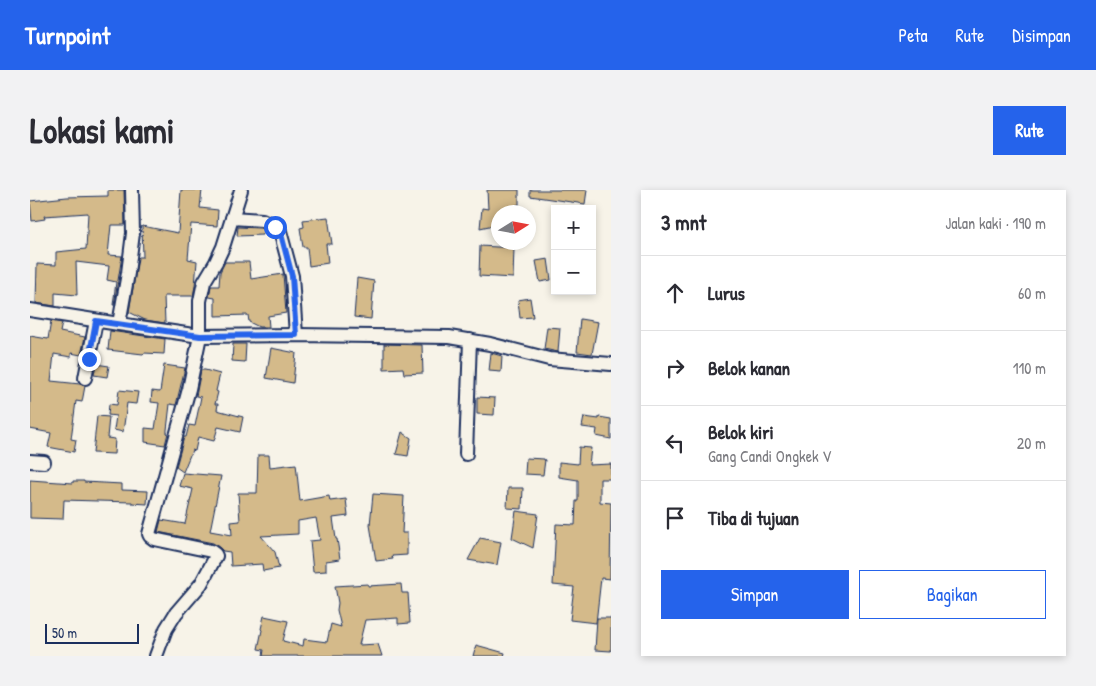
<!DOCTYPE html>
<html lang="id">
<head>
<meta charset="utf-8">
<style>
	:root { --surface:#fff; --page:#f2f2f3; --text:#2b2b33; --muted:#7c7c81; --line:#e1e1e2; --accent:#2563eb }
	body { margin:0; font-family:"Patrick Hand",sans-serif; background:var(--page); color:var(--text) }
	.controls { position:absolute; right:15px; top:15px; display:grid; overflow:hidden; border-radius:0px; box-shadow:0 2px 8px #0003 }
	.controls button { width:45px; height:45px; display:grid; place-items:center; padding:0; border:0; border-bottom:1px solid var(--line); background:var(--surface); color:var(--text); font:25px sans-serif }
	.compass { position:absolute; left:461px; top:15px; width:45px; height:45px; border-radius:50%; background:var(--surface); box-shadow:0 2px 8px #0003; rotate:79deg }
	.scale { position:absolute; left:15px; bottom:12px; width:94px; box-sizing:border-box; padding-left:5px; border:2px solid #1b2f5e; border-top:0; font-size:14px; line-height:18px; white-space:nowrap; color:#1b2f5e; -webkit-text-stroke:4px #f7f3e8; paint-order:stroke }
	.stop { position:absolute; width:15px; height:15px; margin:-11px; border:4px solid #2563eb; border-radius:50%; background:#fff }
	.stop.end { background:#2563eb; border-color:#fff; box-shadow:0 1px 5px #0008 }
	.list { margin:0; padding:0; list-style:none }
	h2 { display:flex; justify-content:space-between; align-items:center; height:65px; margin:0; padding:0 20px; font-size:21px }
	h2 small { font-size:16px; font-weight:400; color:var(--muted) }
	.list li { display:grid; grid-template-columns:32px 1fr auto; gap:15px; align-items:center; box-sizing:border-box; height:75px; padding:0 20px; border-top:1px solid var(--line) }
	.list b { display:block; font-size:19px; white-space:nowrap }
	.list p { margin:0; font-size:16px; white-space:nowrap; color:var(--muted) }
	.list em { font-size:16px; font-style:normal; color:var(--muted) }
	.actions { display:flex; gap:10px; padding:15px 20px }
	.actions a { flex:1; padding:11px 0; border:1px solid var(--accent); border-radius:0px; text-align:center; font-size:18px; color:var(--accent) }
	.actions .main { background:var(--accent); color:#fff }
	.icon { flex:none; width:28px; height:28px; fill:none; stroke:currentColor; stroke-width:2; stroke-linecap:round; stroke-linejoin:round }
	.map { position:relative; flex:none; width:581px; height:466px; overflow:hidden; border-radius:0px }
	header { display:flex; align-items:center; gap:30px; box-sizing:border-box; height:70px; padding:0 25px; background:var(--accent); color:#fff }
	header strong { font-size:24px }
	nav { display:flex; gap:28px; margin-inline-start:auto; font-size:18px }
	.intro { display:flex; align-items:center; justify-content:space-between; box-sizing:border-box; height:120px; padding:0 30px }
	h1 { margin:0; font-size:35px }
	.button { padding:12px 22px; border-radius:0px; background:var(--accent); color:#fff; font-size:18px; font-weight:700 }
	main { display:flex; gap:30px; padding:0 30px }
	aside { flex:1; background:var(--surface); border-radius:0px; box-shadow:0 2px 8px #0003 }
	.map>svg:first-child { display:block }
	.building { fill:#d4ba8a; stroke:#1b2f5e }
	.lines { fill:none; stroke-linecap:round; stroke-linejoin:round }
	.minor-casing { stroke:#1b2f5e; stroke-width:16 }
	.minor { stroke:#f7f3e8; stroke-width:12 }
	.route { stroke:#2563eb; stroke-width:6 }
</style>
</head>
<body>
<header>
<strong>Turnpoint</strong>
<nav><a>Peta</a><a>Rute</a><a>Disimpan</a></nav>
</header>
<div class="intro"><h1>Lokasi kami</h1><a class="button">Rute</a></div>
<main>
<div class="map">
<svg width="581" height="466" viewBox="0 0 581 466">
	<rect width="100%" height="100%" fill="#f7f3e8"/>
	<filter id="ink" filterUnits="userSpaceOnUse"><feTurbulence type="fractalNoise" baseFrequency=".02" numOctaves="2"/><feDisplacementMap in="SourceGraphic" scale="10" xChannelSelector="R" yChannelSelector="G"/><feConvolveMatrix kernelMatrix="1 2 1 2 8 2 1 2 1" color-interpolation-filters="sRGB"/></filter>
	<g filter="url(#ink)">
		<g class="building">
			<path d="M 78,0 L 94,0 L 95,35 L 81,35 L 78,65 L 92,66 L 84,115 L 83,115 L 86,92 L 77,90 L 79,76 L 46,72 L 47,105 L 25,103 L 25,116 L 6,113 L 7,74 L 26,75 L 26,62 L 56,59 L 58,23 L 14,26 L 15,29 L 2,31 L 0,11 L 37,7 L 78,6 Z"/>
			<path d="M 151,0 L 172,0 L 170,18 L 188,20 L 187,36 L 161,34 L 158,69 L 167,71 L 165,96 L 163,106 L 134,106 L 135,133 L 115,130 L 99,122 L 108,68 L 109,67 L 113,67 L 112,36 L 148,43 Z"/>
			<path d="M 457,0 L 489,0 L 489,15 L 486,15 L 483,22 L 468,22 L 468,34 L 450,38 L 452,18 L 458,19 Z"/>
			<path d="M 500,0 L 557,0 L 555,14 L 500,6 Z"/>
			<path d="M 298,27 L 302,54 L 296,54 L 298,73 L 279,76 L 277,57 L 273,57 L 270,38 L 274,37 L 273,30 Z"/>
			<path d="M 208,37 L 230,38 L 233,39 L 233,45 L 207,46 Z"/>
			<path d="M 450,56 L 484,58 L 483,88 L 449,86 Z"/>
			<path d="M 518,69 L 521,90 L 510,92 L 506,71 Z"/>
			<path d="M 195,72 L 219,72 L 221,89 L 253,84 L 256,123 L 238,126 L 239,137 L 229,137 L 219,132 L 218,125 L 185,126 L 185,108 L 179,107 L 181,96 L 189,96 L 190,82 Z"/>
			<path d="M 327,88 L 344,91 L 341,129 L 324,127 Z"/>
			<path d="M 500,108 L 503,127 L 490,128 L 488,110 Z"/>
			<path d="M 550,129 L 568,132 L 562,164 L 547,162 Z"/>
			<path d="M 21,131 L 32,133 L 30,142 L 55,147 L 51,165 L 41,163 L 41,167 L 24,164 L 21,191 L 50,194 L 55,196 L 52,212 L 46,211 L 41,249 L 46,250 L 44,262 L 18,257 L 21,243 L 0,239 L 0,146 L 18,149 Z"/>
			<path d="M 517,137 L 530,138 L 528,162 L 514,159 Z"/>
			<path d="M 80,141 L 135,149 L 134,164 L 114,163 L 113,164 L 78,160 Z"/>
			<path d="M 203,154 L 216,154 L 215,172 L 202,171 Z"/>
			<path d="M 354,154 L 392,155 L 393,183 L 374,184 L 373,178 L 354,179 Z"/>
			<path d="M 241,158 L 266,163 L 263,193 L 236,188 Z"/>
			<path d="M 461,163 L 472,166 L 471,182 L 459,181 Z"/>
			<path d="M 66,174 L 79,176 L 77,187 L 64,185 Z"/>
			<path d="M 134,175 L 155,178 L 146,215 L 140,214 L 137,240 L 137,243 L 138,243 L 135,255 L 115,252 L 115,238 L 125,239 L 129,213 L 121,212 L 122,201 L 130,202 Z"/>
			<path d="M 171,180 L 175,180 L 190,184 L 186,201 L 188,202 L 185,214 L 188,214 L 187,220 L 213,227 L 210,242 L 188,237 L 184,251 L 168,247 L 165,261 L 162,260 L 153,282 L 146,277 L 154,247 L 156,247 L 159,235 L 165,236 L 171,207 L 166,206 Z"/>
			<path d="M 89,200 L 108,202 L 106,214 L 97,213 L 93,242 L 84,240 L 86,226 L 78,225 L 79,214 L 87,215 Z"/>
			<path d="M 447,207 L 465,208 L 464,225 L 447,224 Z"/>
			<path d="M 67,226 L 79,227 L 77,248 L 85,249 L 84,264 L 63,263 Z"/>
			<path d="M 554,227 L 569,229 L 569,227 L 581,229 L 581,249 L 566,246 L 567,239 L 552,237 Z"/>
			<path d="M 372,242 L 381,248 L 378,266 L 366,264 Z"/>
			<path d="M 549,257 L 561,258 L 559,275 L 581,274 L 581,289 L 570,289 L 570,312 L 581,313 L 580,389 L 571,388 L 566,433 L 540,430 L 544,397 L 523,395 L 526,334 L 545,335 L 546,311 L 548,311 L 548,290 L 529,287 L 529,272 L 548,274 Z"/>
			<path d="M 228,265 L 239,265 L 240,277 L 266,274 L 270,311 L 299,306 L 300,311 L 316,309 L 318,326 L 303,328 L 306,349 L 307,349 L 310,369 L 296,371 L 296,381 L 283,382 L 280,351 L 290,350 L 286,328 L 268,331 L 268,344 L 231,346 L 245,362 L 249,378 L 233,381 L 232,374 L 201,376 L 200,362 L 193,361 L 190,358 L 183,353 L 128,342 L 131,330 L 155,334 L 163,299 L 149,296 L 153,283 L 191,286 L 180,341 L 202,345 L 201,332 L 210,331 L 208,303 L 227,303 Z"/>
			<path d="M 496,268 L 514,269 L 514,270 L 515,270 L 513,285 L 495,284 Z"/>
			<path d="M 0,290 L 43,293 L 43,291 L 54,291 L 54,292 L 92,294 L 92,300 L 118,301 L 117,314 L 102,313 L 102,312 L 34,310 L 33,329 L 0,328 Z"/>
			<path d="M 478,298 L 493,298 L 492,319 L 477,318 Z"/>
			<path d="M 343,304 L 374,306 L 372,343 L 377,343 L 377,365 L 362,366 L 363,369 L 346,371 L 340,335 Z"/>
			<path d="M 486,321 L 508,324 L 503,358 L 482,348 Z"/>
			<path d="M 450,348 L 471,352 L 467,375 L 438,370 Z"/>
			<path d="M 338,394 L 338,396 L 371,394 L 372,403 L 378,403 L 380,433 L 368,434 L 368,428 L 335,430 L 329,455 L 348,454 L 352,466 L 233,466 L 234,460 L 228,459 L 232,440 L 231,439 L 234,426 L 258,431 L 253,451 L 273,456 L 274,449 L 297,452 L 301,434 L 311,437 L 307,420 L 308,413 L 305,396 Z"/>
			<path d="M 567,428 L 581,428 L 581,461 L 565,460 Z"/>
			<path d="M 446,455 L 475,463 L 474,466 L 443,466 Z"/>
		</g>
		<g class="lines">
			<defs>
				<g id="minor">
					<path d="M 202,28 L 232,30 L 242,35 L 250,41 L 262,86 L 266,145"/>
					<path d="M 0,120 L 89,134 L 170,146 L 266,145 L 419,147 L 460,154 L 519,169 L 581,174"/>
					<path d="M 89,134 L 98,83 L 103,43 L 102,0"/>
					<path d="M 55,188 L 66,131"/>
					<path d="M 436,264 L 440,150"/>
					<path d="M 0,271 L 14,272"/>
					<path d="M 126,466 L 136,439 L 146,423 L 171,394 L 186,366 L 185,364 L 181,361 L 124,349 L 120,346 L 119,344 L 159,199 L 170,146 L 170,111 L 174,92 L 186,72 L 193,57 L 211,0"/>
				</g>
			</defs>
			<use href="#minor" class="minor-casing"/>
			<use href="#minor" class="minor"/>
		</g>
	</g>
	<g class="lines" filter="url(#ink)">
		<path class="route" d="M 59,169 L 66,131 L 170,146 L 266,145 L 262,86 L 251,44 L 250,40 L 245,37"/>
	</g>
</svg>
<div class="controls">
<button>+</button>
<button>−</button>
</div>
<svg class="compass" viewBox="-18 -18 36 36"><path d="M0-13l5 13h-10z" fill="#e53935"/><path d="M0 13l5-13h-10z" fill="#7c7c81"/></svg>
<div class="scale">50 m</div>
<div class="stop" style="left:245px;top:37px"></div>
<div class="stop end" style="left:59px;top:169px"></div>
</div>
<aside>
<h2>3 mnt<small>Jalan kaki · 190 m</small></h2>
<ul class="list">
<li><svg class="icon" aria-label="ahead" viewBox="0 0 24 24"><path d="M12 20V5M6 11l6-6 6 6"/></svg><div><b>Lurus</b></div><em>60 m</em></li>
<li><svg class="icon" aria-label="right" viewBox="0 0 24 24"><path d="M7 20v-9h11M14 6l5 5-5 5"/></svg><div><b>Belok kanan</b></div><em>110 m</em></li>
<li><svg class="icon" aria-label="left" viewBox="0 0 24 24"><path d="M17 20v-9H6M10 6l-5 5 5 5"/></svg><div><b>Belok kiri</b><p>Gang Candi Ongkek V</p></div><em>20 m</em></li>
<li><svg class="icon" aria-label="arrive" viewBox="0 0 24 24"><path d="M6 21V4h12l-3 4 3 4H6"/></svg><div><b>Tiba di tujuan</b></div></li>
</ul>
<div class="actions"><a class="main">Simpan</a><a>Bagikan</a></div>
</aside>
</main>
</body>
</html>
